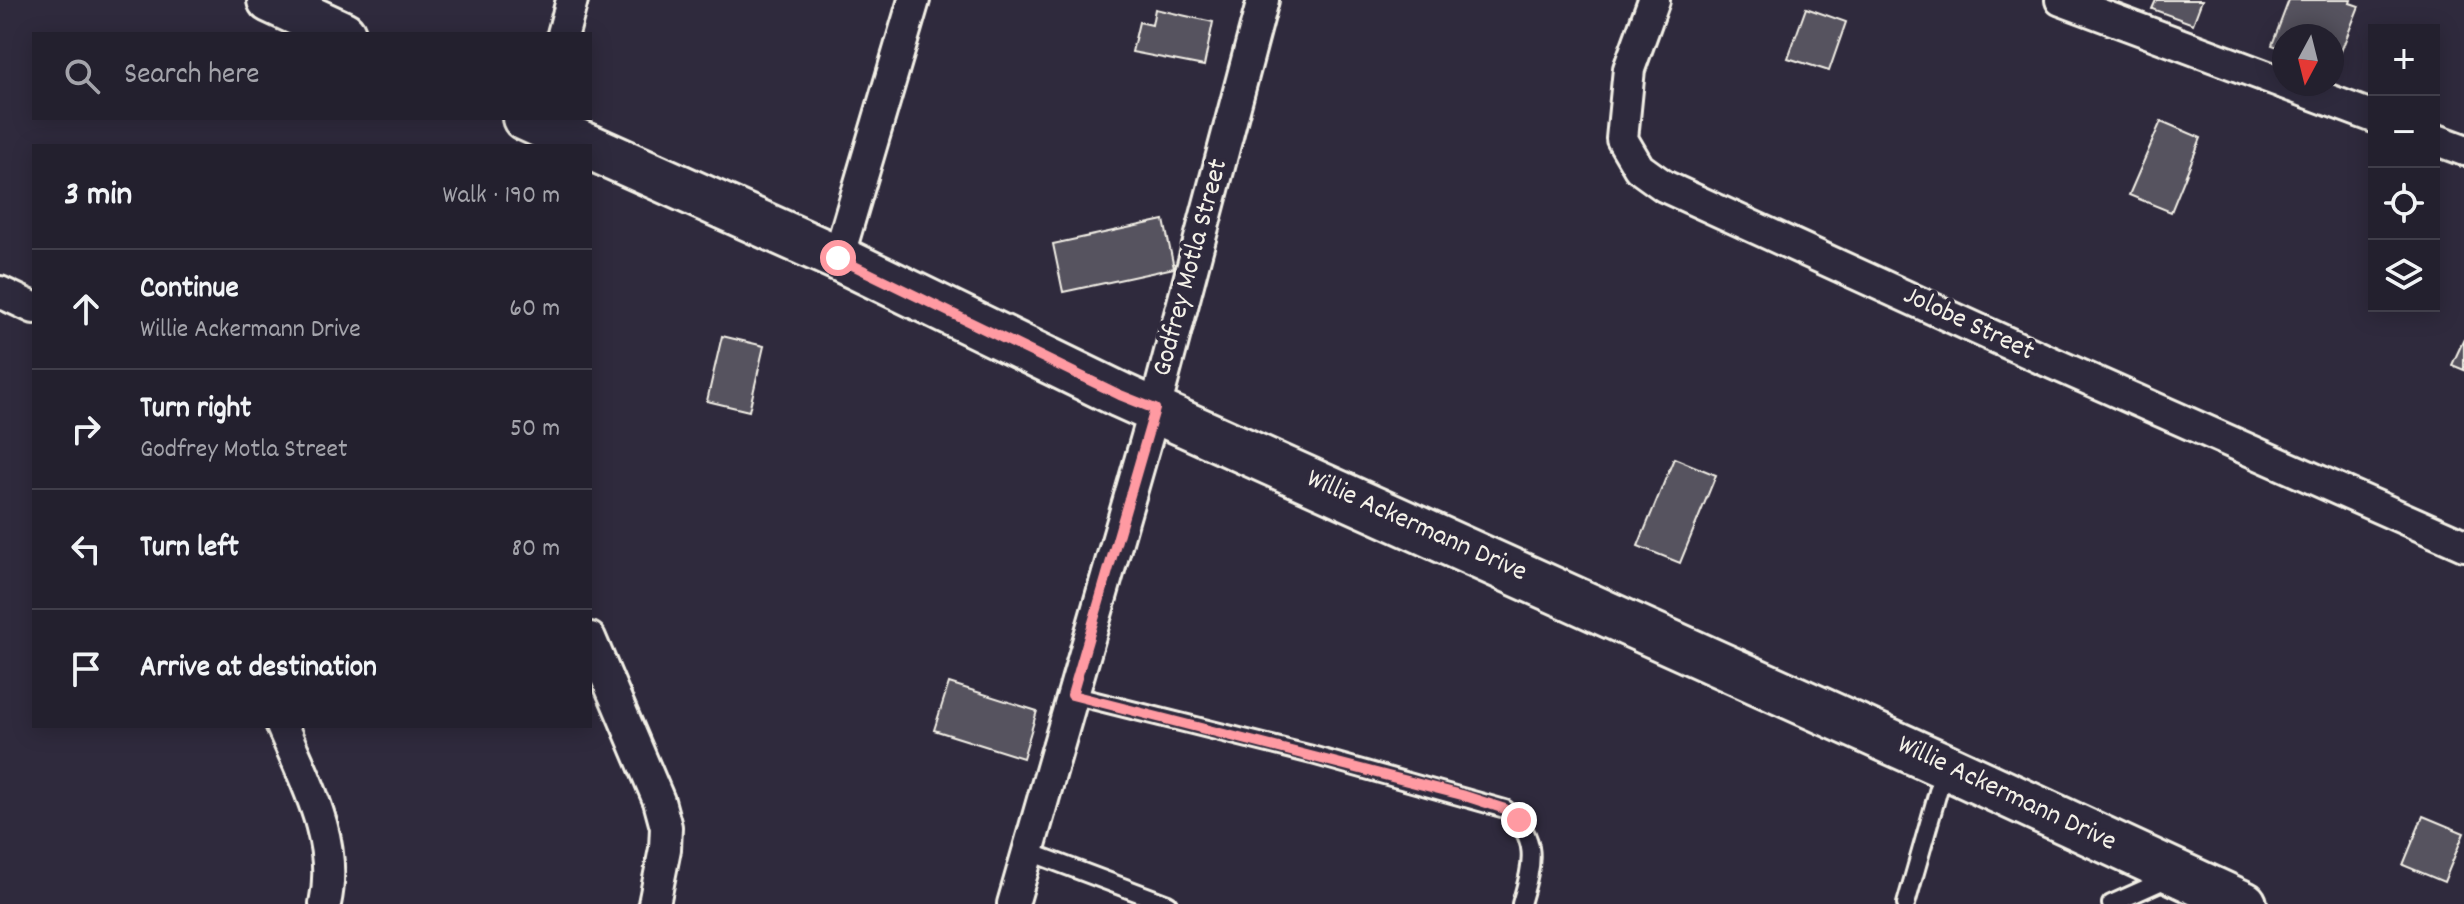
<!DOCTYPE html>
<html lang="en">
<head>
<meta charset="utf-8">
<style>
	:root { --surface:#23202e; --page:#2f2d3a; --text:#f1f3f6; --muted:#a3a3aa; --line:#403e4a }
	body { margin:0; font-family:Dekko,sans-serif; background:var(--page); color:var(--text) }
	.controls { position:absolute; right:24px; top:24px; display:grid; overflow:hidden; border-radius:0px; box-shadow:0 4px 20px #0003 }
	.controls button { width:72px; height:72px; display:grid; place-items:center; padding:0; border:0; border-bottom:2px solid var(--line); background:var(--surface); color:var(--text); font:40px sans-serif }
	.compass { position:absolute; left:2272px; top:24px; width:72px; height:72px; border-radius:50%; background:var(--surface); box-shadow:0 4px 20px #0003; rotate:187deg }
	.stop { position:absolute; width:24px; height:24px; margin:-18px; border:6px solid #ff9aa2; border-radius:50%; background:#fff }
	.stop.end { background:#ff9aa2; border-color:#fff; box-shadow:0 2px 8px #0008 }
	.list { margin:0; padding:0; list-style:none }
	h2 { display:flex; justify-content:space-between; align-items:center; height:104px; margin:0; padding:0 32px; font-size:34px }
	h2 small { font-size:26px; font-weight:400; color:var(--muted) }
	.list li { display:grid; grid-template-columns:52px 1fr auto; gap:24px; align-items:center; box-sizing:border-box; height:120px; padding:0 32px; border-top:2px solid var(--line) }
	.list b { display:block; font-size:30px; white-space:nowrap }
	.list p { margin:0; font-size:26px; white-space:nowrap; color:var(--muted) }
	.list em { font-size:26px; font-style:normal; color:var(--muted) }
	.icon { flex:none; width:44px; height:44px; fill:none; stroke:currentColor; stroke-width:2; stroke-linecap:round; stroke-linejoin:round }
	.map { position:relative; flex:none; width:2464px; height:904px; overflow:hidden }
	.search { position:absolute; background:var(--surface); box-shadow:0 4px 20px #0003; left:32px; top:32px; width:560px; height:88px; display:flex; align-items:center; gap:20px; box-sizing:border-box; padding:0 28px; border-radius:0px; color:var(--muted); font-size:30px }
	.panel { position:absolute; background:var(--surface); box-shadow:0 4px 20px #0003; left:32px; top:144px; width:560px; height:584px; border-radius:0px }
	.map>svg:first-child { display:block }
	.building { fill:#56525f; stroke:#f4f1e8; stroke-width:2 }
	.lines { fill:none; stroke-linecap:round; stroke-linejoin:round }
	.lane-casing { stroke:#f4f1e8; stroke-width:22 }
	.street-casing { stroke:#f4f1e8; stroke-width:36 }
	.secondary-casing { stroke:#f4f1e8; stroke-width:50 }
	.lane { stroke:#2f2a3d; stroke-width:16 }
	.street { stroke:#2f2a3d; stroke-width:30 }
	.secondary { stroke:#2f2a3d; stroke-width:44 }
	.route { stroke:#ff9aa2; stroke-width:10 }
	.labels { text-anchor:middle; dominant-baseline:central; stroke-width:8; stroke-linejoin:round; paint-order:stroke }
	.street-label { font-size:28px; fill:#f4f1e8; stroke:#2f2a3d }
</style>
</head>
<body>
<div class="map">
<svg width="2464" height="904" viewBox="0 0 2464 904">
	<rect width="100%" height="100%" fill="#2f2a3d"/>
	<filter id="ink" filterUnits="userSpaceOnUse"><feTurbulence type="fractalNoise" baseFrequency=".0125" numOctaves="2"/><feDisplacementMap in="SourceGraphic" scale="16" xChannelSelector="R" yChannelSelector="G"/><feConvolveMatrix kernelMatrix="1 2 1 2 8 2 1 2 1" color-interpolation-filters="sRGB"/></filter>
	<g filter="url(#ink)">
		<g class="building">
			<path d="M 2156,0 L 2202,0 L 2193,24 L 2152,9 Z"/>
			<path d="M 2289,0 L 2351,0 L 2350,3 L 2359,6 L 2334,69 L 2332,68 L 2332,36 L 2284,36 L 2284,49 L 2272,45 Z"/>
			<path d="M 1806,8 L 1846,22 L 1829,71 L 1788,58 Z"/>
			<path d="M 1155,9 L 1213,22 L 1204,66 L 1132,52 L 1139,22 L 1152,25 Z"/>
			<path d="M 2161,121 L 2201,138 L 2171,212 L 2129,195 Z"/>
			<path d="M 1164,220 L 1174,268 L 1063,292 L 1053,244 Z"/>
			<path d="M 722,336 L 764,346 L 749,411 L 707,401 Z"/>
			<path d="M 2464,339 L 2464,370 L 2452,365 Z"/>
			<path d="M 1674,458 L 1716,475 L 1680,563 L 1638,546 Z"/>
			<path d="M 949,683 L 1037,711 L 1023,758 L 934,730 Z"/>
			<path d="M 2423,816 L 2464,833 L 2444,882 L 2403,865 Z"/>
		</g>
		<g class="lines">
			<defs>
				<g id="lane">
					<path d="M 1072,695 L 1312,755 L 1505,809 C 1541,838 1532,865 1521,904"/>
					<path d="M 1027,851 L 1168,904"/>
					<path d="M 1906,904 L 1945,767"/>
					<path d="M 2111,904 L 2169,878"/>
				</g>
				<g id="street">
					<path d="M 1654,0 L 1629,69 L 1622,139 L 1639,168 L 1664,186 L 2041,358 L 2464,545"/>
					<path d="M 2061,0 L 2284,83"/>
					<path d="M 563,34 L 572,0"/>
					<path d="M 2286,84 L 2374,117"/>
					<path d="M 2434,139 L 2464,150"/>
					<path d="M 838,258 L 914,0"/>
					<path d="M 0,292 L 34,308"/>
					<path d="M 590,638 L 659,801 L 666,827 L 665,849 L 654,904"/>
					<path d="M 282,726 C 306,782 339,841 325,904"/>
					<path d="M 1013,904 L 1155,409 L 1263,0"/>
				</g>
				<g id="secondary">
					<path d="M 270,0 L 343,34"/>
					<path d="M 525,118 L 587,146"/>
					<path d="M 590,147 L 838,258 L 1120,395 L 1945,766 L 2244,904"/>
				</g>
			</defs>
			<use href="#lane" class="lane-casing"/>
			<use href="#street" class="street-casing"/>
			<use href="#secondary" class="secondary-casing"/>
			<use href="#lane" class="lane"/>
			<use href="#street" class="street"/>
			<use href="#secondary" class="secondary"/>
		</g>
	</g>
	<g class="lines" filter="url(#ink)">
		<path class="route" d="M 838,258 L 1120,395 L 1155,409 L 1072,695 L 1462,795 L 1505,809 L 1519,820"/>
	</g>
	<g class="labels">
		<g class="street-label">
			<text transform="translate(1192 268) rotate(-75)">Godfrey Motla Street</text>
			<text transform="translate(1968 325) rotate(25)">Jolobe Street</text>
			<text transform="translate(1416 527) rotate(24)">Willie Ackermann Drive</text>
			<text transform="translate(2006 795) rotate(25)">Willie Ackermann Drive</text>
		</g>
	</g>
</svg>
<div class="controls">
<button>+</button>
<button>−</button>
<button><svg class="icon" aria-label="locate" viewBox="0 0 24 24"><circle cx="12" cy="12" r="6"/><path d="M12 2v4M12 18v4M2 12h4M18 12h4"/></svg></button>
<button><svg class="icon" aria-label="layers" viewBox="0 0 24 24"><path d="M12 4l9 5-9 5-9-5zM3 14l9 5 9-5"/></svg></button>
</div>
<svg class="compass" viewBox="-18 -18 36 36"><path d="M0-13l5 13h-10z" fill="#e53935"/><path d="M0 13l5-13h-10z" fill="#a3a3aa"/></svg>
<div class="stop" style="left:838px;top:258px"></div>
<div class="stop end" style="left:1519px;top:820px"></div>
<div class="search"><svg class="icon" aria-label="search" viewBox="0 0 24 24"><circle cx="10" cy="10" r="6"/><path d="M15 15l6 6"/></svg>Search here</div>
<section class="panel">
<h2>3 min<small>Walk · 190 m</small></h2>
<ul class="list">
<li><svg class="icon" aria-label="ahead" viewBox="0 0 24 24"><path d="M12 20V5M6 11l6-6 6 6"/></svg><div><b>Continue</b><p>Willie Ackermann Drive</p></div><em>60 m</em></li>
<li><svg class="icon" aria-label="right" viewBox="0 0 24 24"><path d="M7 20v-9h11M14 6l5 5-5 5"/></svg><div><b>Turn right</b><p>Godfrey Motla Street</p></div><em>50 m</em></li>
<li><svg class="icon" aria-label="left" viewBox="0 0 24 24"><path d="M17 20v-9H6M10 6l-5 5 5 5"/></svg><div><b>Turn left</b></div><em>80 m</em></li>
<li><svg class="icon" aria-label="arrive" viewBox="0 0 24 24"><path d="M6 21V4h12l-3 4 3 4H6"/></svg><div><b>Arrive at destination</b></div></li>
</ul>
</section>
</div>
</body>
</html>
